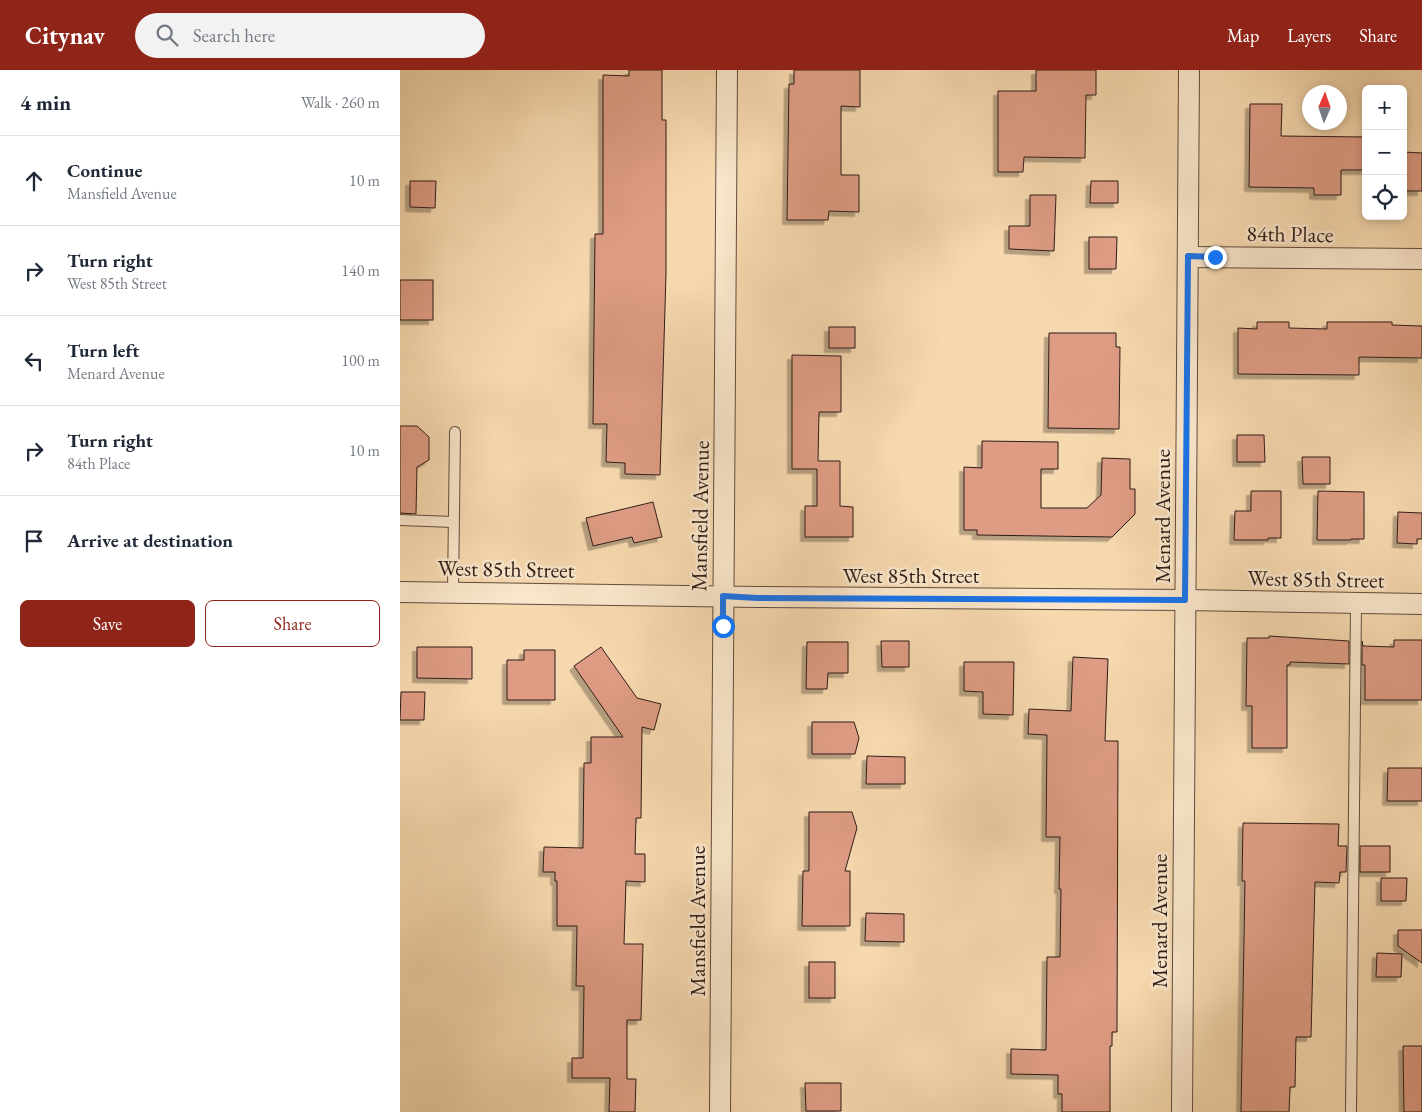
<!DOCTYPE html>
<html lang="en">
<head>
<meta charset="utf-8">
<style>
	:root { --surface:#fff; --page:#f2f2f3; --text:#1f2937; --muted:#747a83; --line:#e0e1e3; --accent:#8f2418 }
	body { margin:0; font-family:"EB Garamond",serif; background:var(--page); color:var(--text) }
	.controls { position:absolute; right:15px; top:15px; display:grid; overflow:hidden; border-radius:8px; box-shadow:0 2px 8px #0003 }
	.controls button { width:45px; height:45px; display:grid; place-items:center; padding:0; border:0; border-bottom:1px solid var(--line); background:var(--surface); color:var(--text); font:25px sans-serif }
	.compass { position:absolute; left:902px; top:15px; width:45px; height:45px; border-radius:50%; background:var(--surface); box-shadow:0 2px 8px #0003; rotate:2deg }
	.stop { position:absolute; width:15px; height:15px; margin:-11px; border:4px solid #1a73e8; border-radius:50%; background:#fff }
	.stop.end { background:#1a73e8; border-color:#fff; box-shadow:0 1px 5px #0008 }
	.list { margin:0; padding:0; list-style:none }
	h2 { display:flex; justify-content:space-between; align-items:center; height:65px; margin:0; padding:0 20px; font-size:21px }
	h2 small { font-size:16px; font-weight:400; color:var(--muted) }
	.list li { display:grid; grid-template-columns:32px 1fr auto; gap:15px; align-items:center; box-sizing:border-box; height:90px; padding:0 20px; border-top:1px solid var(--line) }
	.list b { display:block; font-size:19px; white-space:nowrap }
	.list p { margin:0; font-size:16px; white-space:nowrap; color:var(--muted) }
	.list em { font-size:16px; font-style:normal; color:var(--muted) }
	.actions { display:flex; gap:10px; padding:15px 20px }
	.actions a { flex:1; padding:11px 0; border:1px solid var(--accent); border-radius:8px; text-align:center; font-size:18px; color:var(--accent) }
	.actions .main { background:var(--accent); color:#fff }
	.icon { flex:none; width:28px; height:28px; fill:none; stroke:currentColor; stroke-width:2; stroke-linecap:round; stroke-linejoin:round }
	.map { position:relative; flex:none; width:1022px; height:1042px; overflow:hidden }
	header { display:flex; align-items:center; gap:30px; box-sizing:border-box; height:70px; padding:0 25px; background:var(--accent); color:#fff }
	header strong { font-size:24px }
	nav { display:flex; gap:28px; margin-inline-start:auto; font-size:18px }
	.search { width:350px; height:45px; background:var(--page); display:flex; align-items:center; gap:12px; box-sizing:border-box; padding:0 18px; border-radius:28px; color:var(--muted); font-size:19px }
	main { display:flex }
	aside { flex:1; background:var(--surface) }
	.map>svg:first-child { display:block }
	.building { fill:#de9c84; stroke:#2e1d17; filter:url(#shadow) }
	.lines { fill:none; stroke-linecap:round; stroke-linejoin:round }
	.lane-casing { stroke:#604c3d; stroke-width:12 }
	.street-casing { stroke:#604c3d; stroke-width:22 }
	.lane { stroke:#fae6cb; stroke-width:10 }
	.street { stroke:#fae6cb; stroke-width:20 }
	.route { stroke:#1a73e8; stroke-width:6 }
	.labels { text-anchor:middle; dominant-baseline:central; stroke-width:5; stroke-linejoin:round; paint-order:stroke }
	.street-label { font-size:22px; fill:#2e1d17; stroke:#fae6cb }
</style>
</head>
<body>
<header>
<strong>Citynav</strong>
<div class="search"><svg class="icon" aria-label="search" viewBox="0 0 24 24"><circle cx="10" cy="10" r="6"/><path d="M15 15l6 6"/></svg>Search here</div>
<nav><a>Map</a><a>Layers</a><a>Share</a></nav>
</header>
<main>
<aside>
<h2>4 min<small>Walk · 260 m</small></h2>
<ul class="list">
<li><svg class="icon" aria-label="ahead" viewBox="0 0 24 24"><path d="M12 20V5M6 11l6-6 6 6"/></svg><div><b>Continue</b><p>Mansfield Avenue</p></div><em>10 m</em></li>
<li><svg class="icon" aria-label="right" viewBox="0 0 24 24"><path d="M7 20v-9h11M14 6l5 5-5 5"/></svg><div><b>Turn right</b><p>West 85th Street</p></div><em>140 m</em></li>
<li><svg class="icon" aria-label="left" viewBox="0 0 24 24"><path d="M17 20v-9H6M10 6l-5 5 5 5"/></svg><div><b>Turn left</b><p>Menard Avenue</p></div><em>100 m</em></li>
<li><svg class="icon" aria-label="right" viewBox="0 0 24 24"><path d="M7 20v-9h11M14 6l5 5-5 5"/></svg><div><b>Turn right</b><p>84th Place</p></div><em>10 m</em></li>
<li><svg class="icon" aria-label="arrive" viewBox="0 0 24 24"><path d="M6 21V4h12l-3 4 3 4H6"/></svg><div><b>Arrive at destination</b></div></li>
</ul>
<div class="actions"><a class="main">Save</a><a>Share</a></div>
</aside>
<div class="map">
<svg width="1022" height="1042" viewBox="0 0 1022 1042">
	<defs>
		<filter id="shadow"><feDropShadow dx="-4.5" dy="4.5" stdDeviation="0" flood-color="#0004"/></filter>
	</defs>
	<rect width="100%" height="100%" fill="#f7d9af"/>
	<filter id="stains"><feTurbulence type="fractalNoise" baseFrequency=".004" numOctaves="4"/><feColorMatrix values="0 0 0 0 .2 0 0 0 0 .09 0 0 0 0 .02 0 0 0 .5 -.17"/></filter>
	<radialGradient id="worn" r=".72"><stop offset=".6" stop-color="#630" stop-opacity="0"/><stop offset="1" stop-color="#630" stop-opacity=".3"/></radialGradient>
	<g class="building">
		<path d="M 229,0 L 262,0 L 262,50 L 266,50 L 266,204 L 260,405 L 225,404 L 225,393 L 206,392 L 207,354 L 193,354 L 195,164 L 203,164 L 203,5 L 229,6 Z"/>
		<path d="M 394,0 L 460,0 L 460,37 L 441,36 L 441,105 L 459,105 L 459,142 L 429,141 L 428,150 L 387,150 L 389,14 L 394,14 Z"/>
		<path d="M 636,0 L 696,0 L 696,25 L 686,25 L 685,88 L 624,87 L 623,102 L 598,102 L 598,21 L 636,21 Z"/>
		<path d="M 850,34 L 882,34 L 881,66 L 966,67 L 966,100 L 941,100 L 941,125 L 914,125 L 914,118 L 849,117 Z"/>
		<path d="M 1003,82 L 1022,83 L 1022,121 L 1003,121 Z"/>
		<path d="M 10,111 L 36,111 L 35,138 L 10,137 Z"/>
		<path d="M 691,111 L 718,111 L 718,133 L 690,133 Z"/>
		<path d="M 630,125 L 656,125 L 654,181 L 609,179 L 609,156 L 630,156 Z"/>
		<path d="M 689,167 L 717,167 L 716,199 L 689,199 Z"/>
		<rect x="0" y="210" width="33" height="40"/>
		<path d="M 857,252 L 889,252 L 889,258 L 927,259 L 927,252 L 992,252 L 992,255 L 1022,256 L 1022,288 L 959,287 L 959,305 L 838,304 L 838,258 L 857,259 Z"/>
		<rect x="429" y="257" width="26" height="21"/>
		<path d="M 649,263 L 716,263 L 716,277 L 720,277 L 719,359 L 648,358 Z"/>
		<path d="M 392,285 L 441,286 L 441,342 L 419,342 L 418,391 L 440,391 L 440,436 L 453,437 L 453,467 L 405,467 L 405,436 L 417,436 L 417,399 L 392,399 Z"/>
		<path d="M 0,356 L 17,356 L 29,367 L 29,390 L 17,397 L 16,444 L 0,443 Z"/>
		<path d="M 837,365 L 864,365 L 865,392 L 837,392 Z"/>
		<path d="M 582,371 L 658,372 L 658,399 L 641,399 L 641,438 L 687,438 L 701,425 L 702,388 L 730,389 L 730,419 L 735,419 L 735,444 L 712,467 L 577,465 L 577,460 L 564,460 L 564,397 L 582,398 Z"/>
		<path d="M 902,387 L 930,387 L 930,414 L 903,414 Z"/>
		<path d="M 851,421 L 881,421 L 881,468 L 868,468 L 868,470 L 834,470 L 835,441 L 851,441 Z"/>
		<path d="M 918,421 L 964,422 L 964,469 L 951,469 L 951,470 L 917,470 Z"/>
		<path d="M 253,432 L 262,467 L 234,473 L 232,467 L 193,476 L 186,448 Z"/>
		<path d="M 998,442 L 1022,443 L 1022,469 L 1017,469 L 1017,474 L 997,473 Z"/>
		<path d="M 869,566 L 949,571 L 949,594 L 890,592 L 890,595 L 887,595 L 887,678 L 852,678 L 852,636 L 846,636 L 847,568 L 869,568 Z"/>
		<path d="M 994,570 L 1022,570 L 1022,630 L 965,630 L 965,595 L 962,595 L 962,571 L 963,576 L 994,577 Z"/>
		<path d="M 481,571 L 509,571 L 509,597 L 482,597 Z"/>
		<path d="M 407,572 L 448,572 L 448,603 L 428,603 L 427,619 L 406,619 Z"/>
		<path d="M 17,577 L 72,577 L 72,609 L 17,608 Z"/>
		<path d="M 201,577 L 237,628 L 261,634 L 254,660 L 242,657 L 241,748 L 236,748 L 235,784 L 245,784 L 245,812 L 226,811 L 224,874 L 243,874 L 241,950 L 227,950 L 227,1009 L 236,1009 L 235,1042 L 209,1042 L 210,1008 L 172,1008 L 172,988 L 183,988 L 184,916 L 176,916 L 177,856 L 157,856 L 157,811 L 155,811 L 155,802 L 143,802 L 144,777 L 183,778 L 184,693 L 191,693 L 191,667 L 223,667 L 174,596 Z"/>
		<path d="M 124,580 L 155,580 L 155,630 L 107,630 L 107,590 L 124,590 Z"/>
		<path d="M 673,587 L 708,589 L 705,671 L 718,671 L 717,962 L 712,962 L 712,976 L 710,976 L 710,1042 L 662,1042 L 662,1024 L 658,1024 L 658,1005 L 611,1004 L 611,979 L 646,980 L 647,887 L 660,887 L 661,819 L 659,819 L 660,767 L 646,767 L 647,665 L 628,664 L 629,639 L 671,641 Z"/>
		<path d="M 564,592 L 614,592 L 613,645 L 583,644 L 583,622 L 564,621 Z"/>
		<path d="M 1,622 L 25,622 L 24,650 L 0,650 Z"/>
		<path d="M 412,652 L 454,652 L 459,668 L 455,684 L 412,684 Z"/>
		<path d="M 467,686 L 505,687 L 505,714 L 466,714 Z"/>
		<path d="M 988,698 L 1022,698 L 1022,731 L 987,731 Z"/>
		<path d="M 409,742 L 452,742 L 457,758 L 445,801 L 450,801 L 450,856 L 402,856 L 403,801 L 409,801 Z"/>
		<path d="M 843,753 L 939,754 L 938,776 L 947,776 L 946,802 L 940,802 L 939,813 L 915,812 L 911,967 L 896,967 L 895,1017 L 890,1017 L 889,1042 L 841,1042 L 845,811 L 842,811 Z"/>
		<rect x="960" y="776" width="30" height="26"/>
		<path d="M 981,808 L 1007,808 L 1006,831 L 981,831 Z"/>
		<path d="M 466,843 L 504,844 L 504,872 L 465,871 Z"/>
		<path d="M 998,860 L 1022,860 L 1022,893 L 998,876 Z"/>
		<path d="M 977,883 L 1002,884 L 1001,907 L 976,907 Z"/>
		<rect x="409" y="892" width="26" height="36"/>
		<path d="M 1003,976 L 1022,976 L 1022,1042 L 1004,1042 Z"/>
		<path d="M 405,1013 L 441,1013 L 441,1041 L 406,1041 Z"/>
	</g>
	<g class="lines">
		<defs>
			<g id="lane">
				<path d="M 0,450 L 53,452"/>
				<path d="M 53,522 L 55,362"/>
				<path d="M 951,1042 L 956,533"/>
			</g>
			<g id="street">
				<path d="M 788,187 L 1022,189"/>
				<path d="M 0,522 L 357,527 L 785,530 L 1022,534"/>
				<path d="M 320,1042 L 327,0"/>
				<path d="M 782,1042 L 789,0"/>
			</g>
		</defs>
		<use href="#lane" class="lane-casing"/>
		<use href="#street" class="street-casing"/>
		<use href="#lane" class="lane"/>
		<use href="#street" class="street"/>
	</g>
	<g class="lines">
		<path class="route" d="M 323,556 L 323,526 L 357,528 L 785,530 L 788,186 L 815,187"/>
	</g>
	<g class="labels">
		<g class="street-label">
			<text transform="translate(890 164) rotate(1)">84th Place</text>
			<text transform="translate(300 446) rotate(-89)">Mansfield Avenue</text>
			<text transform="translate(762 446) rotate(-90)">Menard Avenue</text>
			<text transform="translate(106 499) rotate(1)">West 85th Street</text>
			<text x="511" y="505">West 85th Street</text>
			<text transform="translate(916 509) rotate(1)">West 85th Street</text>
			<text transform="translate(297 851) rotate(-90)">Mansfield Avenue</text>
			<text transform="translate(759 851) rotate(-90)">Menard Avenue</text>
		</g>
	</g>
	<rect width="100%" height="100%" filter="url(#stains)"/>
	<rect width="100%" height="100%" fill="url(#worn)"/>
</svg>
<div class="controls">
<button>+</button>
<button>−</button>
<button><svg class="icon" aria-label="locate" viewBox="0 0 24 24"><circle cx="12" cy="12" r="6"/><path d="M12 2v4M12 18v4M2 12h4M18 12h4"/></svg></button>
</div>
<svg class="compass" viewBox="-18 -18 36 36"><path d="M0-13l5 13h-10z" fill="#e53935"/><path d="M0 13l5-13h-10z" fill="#747a83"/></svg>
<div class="stop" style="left:323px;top:556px"></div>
<div class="stop end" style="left:815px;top:187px"></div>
</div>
</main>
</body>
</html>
